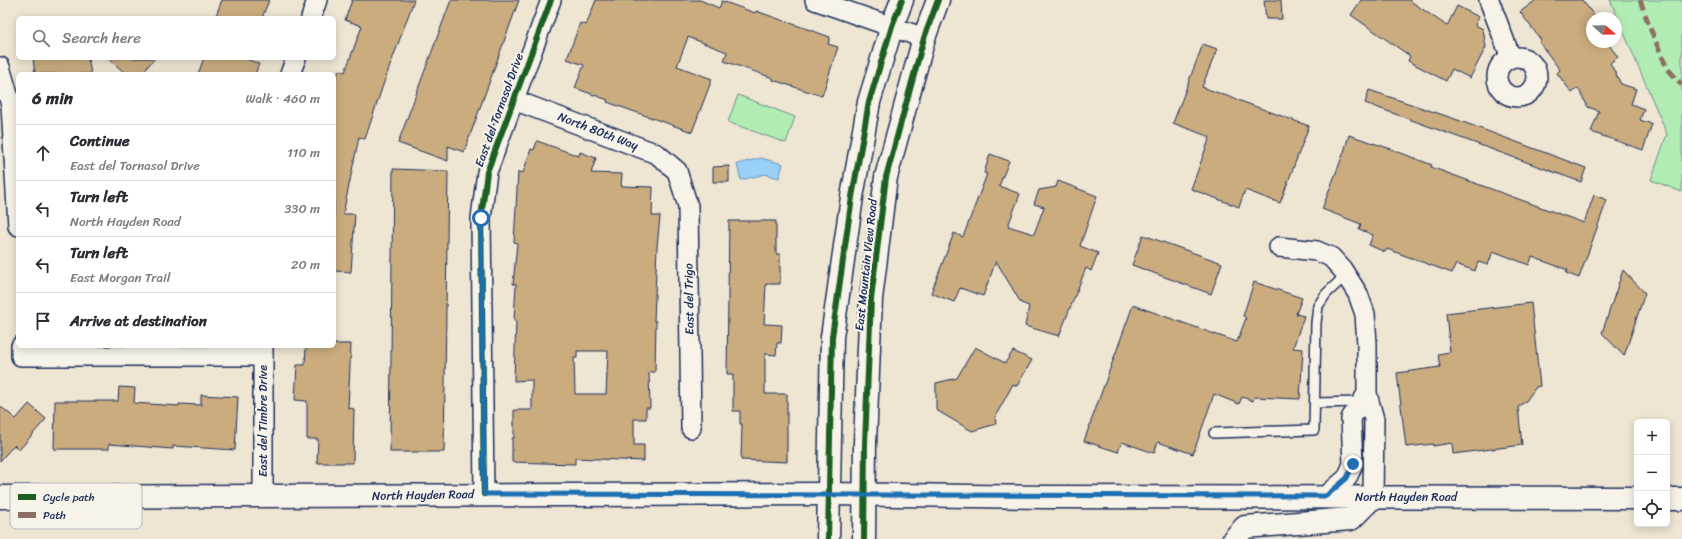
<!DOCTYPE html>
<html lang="en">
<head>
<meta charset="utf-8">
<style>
	:root { --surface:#fff; --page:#f2f2f3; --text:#2b2b33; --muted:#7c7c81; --line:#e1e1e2 }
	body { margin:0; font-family:Sriracha,sans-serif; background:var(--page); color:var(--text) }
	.controls { position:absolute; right:12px; bottom:12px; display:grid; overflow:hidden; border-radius:6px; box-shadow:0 2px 10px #0003 }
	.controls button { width:36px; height:36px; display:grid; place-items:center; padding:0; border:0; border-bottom:1px solid var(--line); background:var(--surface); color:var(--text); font:20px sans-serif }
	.compass { position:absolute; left:1586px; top:12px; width:36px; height:36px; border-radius:50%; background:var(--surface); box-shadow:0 2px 10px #0003; rotate:110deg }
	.stop { position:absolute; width:12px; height:12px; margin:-9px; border:3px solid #1f6fb2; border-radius:50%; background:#fff }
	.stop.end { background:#1f6fb2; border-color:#fff; box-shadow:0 1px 4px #0008 }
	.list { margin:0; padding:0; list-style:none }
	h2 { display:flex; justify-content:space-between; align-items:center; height:52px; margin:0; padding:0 16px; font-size:17px }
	h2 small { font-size:13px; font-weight:400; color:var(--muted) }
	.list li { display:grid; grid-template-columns:26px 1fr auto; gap:12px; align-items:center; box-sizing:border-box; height:56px; padding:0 16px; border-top:1px solid var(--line) }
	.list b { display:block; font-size:15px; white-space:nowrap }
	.list p { margin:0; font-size:13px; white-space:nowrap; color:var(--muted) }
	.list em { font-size:13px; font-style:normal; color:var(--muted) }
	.icon { flex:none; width:22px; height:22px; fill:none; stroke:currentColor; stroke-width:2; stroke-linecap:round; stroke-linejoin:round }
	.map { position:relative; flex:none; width:1682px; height:539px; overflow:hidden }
	.search { position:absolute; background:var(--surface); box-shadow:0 2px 10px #0003; left:16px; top:16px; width:320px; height:44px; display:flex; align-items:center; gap:10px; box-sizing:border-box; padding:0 14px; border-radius:6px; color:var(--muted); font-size:15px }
	.panel { position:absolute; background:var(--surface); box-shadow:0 2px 10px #0003; left:16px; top:72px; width:320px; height:276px; border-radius:6px }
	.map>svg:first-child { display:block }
	.green { fill:#b1edb3; stroke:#668e88 }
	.water { fill:#9ad1f9; stroke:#6790bb }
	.building { fill:#cbac7f; stroke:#1b2f5e; fill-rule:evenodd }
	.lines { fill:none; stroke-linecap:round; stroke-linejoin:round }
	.service-casing { stroke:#1b2f5e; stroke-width:12 }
	.minor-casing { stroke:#1b2f5e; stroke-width:22 }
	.secondary-casing { stroke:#1b2f5e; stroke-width:25 }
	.service { stroke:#f7f3e8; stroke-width:9 }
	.minor { stroke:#f7f3e8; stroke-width:19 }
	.secondary { stroke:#f7f3e8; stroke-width:22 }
	.quiet { stroke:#8d6e63; stroke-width:5; stroke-dasharray:10 5; stroke-linecap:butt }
	.cycleway-casing { stroke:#f7f3e8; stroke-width:8 }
	.cycleway { stroke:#1b5e20; stroke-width:6 }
	.route { stroke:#1f6fb2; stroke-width:5 }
	.labels { text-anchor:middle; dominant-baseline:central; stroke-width:4; stroke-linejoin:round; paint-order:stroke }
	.street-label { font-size:12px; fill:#1b2f5e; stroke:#f7f3e8 }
	.key { fill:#f7f3e8; stroke:#b5b8bf; stroke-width:1 }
	.key-label { font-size:11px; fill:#1b2f5e }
</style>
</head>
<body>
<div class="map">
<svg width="1682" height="539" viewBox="0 0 1682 539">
	<rect width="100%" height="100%" fill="#eee5d3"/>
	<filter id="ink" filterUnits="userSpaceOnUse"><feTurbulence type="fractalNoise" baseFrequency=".025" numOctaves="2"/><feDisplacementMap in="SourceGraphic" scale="8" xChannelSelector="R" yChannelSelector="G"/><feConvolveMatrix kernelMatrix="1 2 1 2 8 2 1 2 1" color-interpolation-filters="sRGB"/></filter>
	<g filter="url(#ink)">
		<g class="green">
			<path d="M 1610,0 L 1682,0 L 1682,192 L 1651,180 L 1667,134 Z"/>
			<path d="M 738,95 L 795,117 L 786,143 L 728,122 Z"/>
		</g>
		<path class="water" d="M 761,158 L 783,164 L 779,178 L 765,174 L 741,180 L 737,164 Z"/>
		<g class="building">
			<path d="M 222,0 L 269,0 L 262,18 L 215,18 Z"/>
			<path d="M 352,0 L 414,0 L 383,85 L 365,139 L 359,137 L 343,214 L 355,214 L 351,272 L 334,271 L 334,85 L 339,70 L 345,72 L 362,26 L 345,20 Z"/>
			<path d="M 451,0 L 519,0 L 464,152 L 448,146 L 448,161 L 398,143 Z"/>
			<path d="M 596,0 L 700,0 L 719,8 L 722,1 L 755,13 L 756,11 L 830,37 L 828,44 L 838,47 L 822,96 L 773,80 L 773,78 L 724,61 L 727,52 L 688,37 L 677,66 L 712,79 L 692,132 L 607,102 L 608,100 L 575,88 L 584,65 L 567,59 L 580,23 L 586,25 Z"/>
			<path d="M 1264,0 L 1281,0 L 1282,19 L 1266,19 Z"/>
			<path d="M 1361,0 L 1409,0 L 1447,26 L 1457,6 L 1479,17 L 1475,25 L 1483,29 L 1486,47 L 1470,78 L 1452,69 L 1446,81 L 1408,61 L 1410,56 L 1351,15 Z"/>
			<path d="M 1536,0 L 1582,0 L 1596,18 L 1592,18 L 1592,42 L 1613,42 L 1609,45 L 1618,57 L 1610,63 L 1621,84 L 1636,89 L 1631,104 L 1644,109 L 1640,120 L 1652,124 L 1643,150 L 1591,132 L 1599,111 L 1588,107 L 1578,88 L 1572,93 L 1557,73 L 1560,70 L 1539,42 L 1541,40 L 1520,12 Z"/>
			<path d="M 1203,44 L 1217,49 L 1202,87 L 1309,126 L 1280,203 L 1245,190 L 1239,207 L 1191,189 L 1210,137 L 1173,123 Z"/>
			<path d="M 33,58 L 88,58 L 91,74 L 35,74 Z"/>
			<path d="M 108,58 L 155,58 L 141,74 L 126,74 Z"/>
			<path d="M 204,58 L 244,58 L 259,64 L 255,74 L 198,74 Z"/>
			<path d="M 1369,90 L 1455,119 L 1586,168 L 1581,182 L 1365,103 Z"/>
			<path d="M 1349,135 L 1391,149 L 1432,165 L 1431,167 L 1584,223 L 1594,195 L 1607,200 L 1579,278 L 1566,273 L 1568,270 L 1532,257 L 1529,265 L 1493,251 L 1488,265 L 1478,262 L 1475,271 L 1456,264 L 1452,273 L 1387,249 L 1385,252 L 1369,245 L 1373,235 L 1359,229 L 1361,224 L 1322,209 L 1344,152 Z"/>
			<path d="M 537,141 L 579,156 L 580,152 L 596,158 L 591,173 L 622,174 L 621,186 L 653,187 L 652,216 L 660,216 L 657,247 L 654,321 L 656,321 L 655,372 L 649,372 L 650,408 L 646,408 L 646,419 L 634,419 L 634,445 L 644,445 L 644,461 L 575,458 L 575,464 L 512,462 L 512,438 L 514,438 L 514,410 L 532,410 L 532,380 L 514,381 L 516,320 L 514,320 L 516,284 L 513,284 L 517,243 L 514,242 L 518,172 L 523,173 L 531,149 L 534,150 ZM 577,351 L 608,351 L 606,394 L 575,394 L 574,358 L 577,358 Z"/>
			<path d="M 990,154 L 1009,161 L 999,186 L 1020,194 L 1008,226 L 1034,234 L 1044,207 L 1034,204 L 1039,190 L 1056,187 L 1058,181 L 1097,196 L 1080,246 L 1098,253 L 1091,271 L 1086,268 L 1059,336 L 1025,326 L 1029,306 L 1021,303 L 996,261 L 983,296 L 960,288 L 954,302 L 931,293 L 954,233 L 963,237 L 987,174 L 984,173 Z"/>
			<path d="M 729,166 L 729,182 L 713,182 L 713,167 Z"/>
			<path d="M 393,169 L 448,171 L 444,452 L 390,452 Z"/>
			<path d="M 729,221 L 776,221 L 776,254 L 780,254 L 780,284 L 766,284 L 764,324 L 782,325 L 781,343 L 777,343 L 776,355 L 765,354 L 765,394 L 787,394 L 787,462 L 741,460 L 742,424 L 740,424 L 740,411 L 733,411 L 733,374 L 727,374 Z"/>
			<path d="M 1143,235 L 1222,263 L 1211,294 L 1132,265 Z"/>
			<path d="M 1623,270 L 1645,293 L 1624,356 L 1602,333 Z"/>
			<path d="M 1254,282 L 1302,298 L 1296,314 L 1304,316 L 1293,348 L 1303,349 L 1300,399 L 1254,397 L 1253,401 L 1242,397 L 1239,404 L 1214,394 L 1193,454 L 1158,442 L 1154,453 L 1122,442 L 1118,452 L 1084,441 L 1133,305 L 1237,342 L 1246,318 L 1243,316 Z"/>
			<path d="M 1531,303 L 1540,386 L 1536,387 L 1526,401 L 1518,407 L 1522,445 L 1453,454 L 1452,443 L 1433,446 L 1433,444 L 1406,447 L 1397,373 L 1440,367 L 1438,354 L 1450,352 L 1446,313 Z"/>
			<path d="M 334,344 L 351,344 L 348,408 L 354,409 L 353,463 L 317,463 L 318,439 L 307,439 L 307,401 L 295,400 L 297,365 L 305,365 L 306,346 L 334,346 Z"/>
			<path d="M 975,347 L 1005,363 L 1013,351 L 1032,360 L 1017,386 L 1013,384 L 995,417 L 996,424 L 972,431 L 936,410 L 936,383 L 957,378 Z"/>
			<path d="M 119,387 L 135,388 L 134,403 L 179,406 L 179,404 L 201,405 L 201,395 L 238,397 L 235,450 L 173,446 L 173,449 L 109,444 L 109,449 L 54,449 L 55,401 L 118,401 Z"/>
			<path d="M 29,404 L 46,419 L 19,450 L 14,445 L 0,461 L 0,406 L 16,419 Z"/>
		</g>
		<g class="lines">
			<defs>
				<g id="service">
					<path d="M 1315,403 L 1361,402"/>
					<path d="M 1214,433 L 1314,430 L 1316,323 L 1318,306 L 1326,294 L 1346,275"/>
				</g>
				<g id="minor">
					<path d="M 815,0 L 924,38"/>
					<path d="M 1489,0 L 1511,58"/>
					<path d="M 311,18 L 317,0"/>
					<circle cx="1517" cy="77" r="20"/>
					<path d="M 0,67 L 11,105 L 18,226"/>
					<path d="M 290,74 L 296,58"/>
					<path d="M 514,100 L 657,154 L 677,171 L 688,206 L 691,428"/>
					<path d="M 1279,247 L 1317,251 L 1331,257 L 1342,269 L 1358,294 L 1365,314 L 1367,344 L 1367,394 L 1374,419 L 1373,497"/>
					<path d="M 21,346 L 21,356 L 263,356"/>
					<path d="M 263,346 L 263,497"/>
					<path d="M 484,494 L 481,218 L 487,172 L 551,0"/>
					<path d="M 1326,496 L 1347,478 L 1353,464 L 1351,418 L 1367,394"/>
				</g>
				<g id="secondary">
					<path d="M 0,497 L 829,494 L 1046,497 L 1637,498"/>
					<path d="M 1667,499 L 1682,499"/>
					<path d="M 828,539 L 832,337 L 852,197 L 869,102 L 892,26 L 902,0"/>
					<path d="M 864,539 L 865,443 L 871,299 L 886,177 L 924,38 L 938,0"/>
					<path d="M 1234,539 L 1245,527 L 1351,519 L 1373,497"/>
				</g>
			</defs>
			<use href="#service" class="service-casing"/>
			<use href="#minor" class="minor-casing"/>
			<use href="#secondary" class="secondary-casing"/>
			<use href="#service" class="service"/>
			<use href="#minor" class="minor"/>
			<use href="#secondary" class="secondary"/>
			<path class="quiet" d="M 1640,0 L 1650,28 L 1667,68 L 1682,85"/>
			<defs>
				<g id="cycleway">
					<path d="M 484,494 L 481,218 L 487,172 L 551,0"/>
					<path d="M 828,539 L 832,337 L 852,197 L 869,102 L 892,26 L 902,0"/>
					<path d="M 864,539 L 865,443 L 871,299 L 886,177 L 924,38 L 938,0"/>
				</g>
			</defs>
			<use href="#cycleway" class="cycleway-casing"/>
			<use href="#cycleway" class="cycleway"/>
		</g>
	</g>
	<g class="lines" filter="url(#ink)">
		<path class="route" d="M 481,218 L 484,494 L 1326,496 L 1347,478 L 1353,464"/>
	</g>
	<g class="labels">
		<g class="street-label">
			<text transform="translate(499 110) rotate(-70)">East del Tornasol Drive</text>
			<text transform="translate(598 131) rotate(21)">North 80th Way</text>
			<text transform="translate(866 265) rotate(-84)">East Mountain View Road</text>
			<text transform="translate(689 299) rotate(-91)">East del Trigo</text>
			<text transform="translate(263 421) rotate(-90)">East del Timbre Drive</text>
			<text transform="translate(423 495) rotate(-1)">North Hayden Road</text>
			<text x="1406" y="497">North Hayden Road</text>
		</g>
	</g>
	<rect x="10" y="483" width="132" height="46" rx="6" class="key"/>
	<rect x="18" y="494" width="18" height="6" fill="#1b5e20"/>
	<rect x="18" y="512" width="18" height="6" fill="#8d6e63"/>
	<g class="key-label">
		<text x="43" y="501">Cycle path</text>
		<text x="43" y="519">Path</text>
	</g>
</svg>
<div class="controls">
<button>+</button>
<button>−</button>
<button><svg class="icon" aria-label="locate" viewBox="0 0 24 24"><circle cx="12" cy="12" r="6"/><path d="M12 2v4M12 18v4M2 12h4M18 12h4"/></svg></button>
</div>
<svg class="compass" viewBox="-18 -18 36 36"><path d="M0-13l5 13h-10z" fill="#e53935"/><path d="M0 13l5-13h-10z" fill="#7c7c81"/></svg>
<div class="stop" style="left:481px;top:218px"></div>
<div class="stop end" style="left:1353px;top:464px"></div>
<div class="search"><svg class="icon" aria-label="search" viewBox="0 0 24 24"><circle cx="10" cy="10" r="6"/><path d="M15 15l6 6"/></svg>Search here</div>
<section class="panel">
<h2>6 min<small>Walk · 460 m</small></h2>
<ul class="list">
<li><svg class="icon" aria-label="ahead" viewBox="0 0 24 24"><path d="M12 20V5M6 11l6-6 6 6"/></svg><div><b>Continue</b><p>East del Tornasol Drive</p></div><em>110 m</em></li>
<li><svg class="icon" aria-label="left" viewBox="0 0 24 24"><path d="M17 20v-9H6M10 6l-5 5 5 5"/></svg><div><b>Turn left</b><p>North Hayden Road</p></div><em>330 m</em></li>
<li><svg class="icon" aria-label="left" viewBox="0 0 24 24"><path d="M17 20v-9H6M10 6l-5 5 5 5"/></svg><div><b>Turn left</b><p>East Morgan Trail</p></div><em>20 m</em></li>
<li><svg class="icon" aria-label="arrive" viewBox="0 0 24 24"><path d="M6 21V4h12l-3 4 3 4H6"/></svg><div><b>Arrive at destination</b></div></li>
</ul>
</section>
</div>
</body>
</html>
